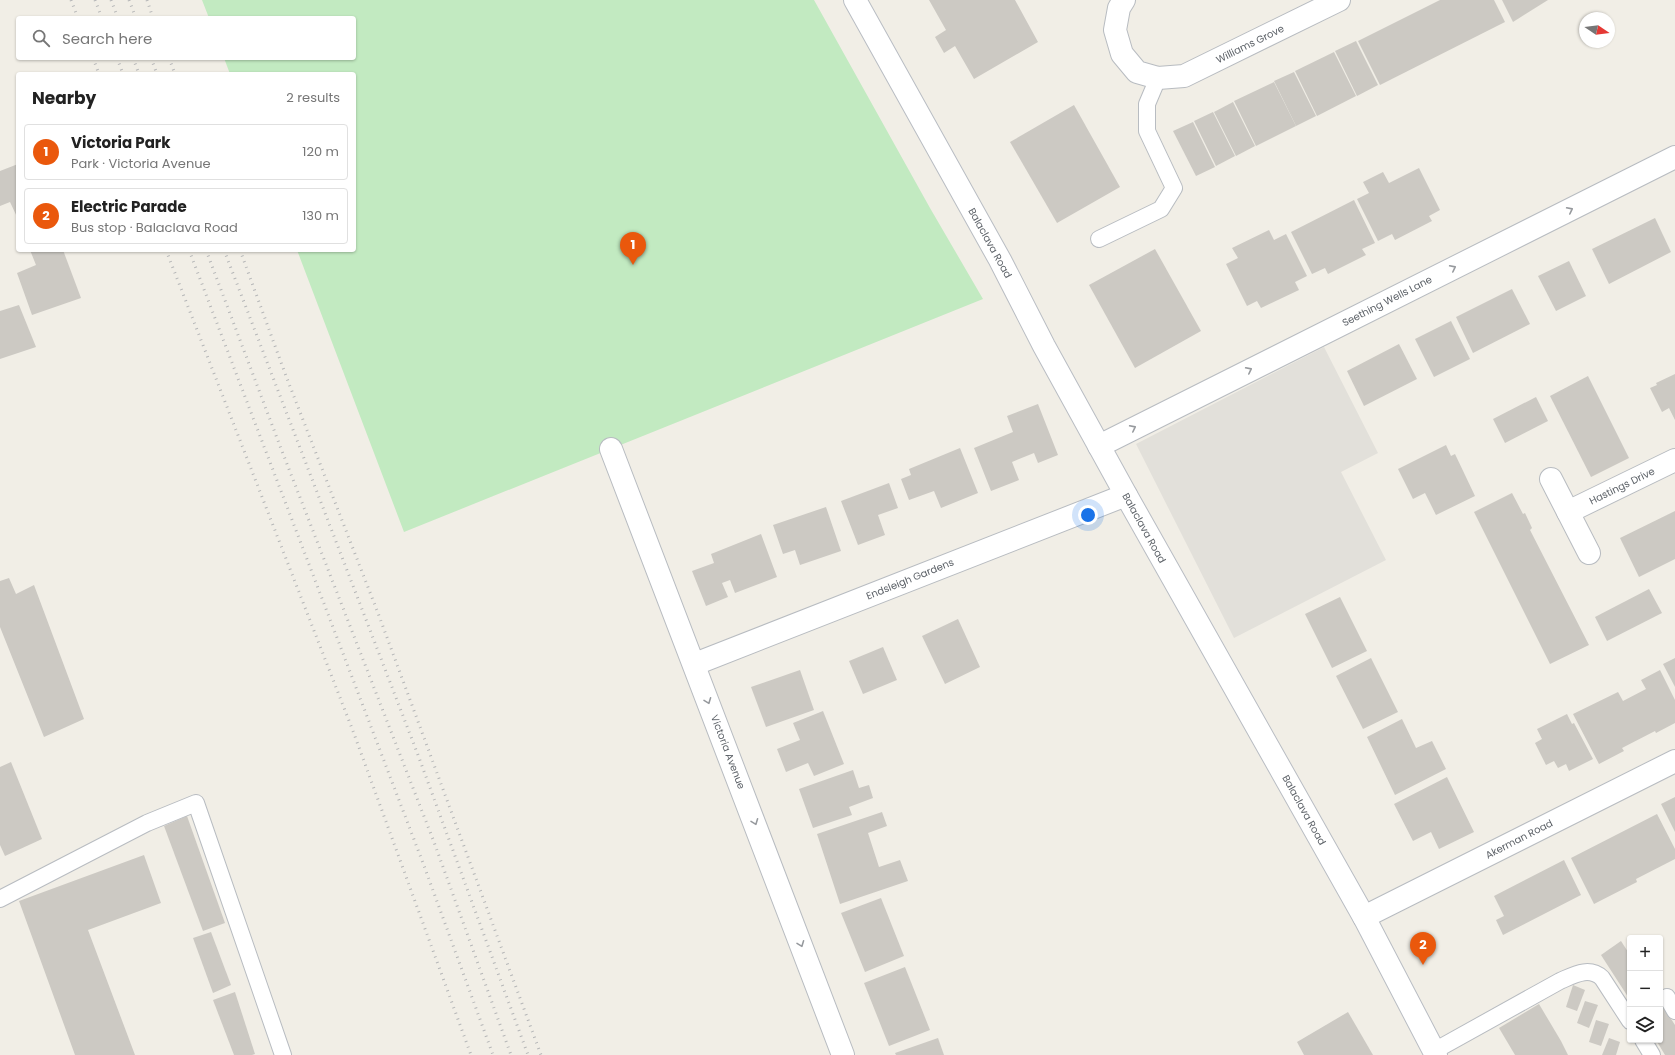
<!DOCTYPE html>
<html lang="en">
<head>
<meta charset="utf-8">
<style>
	:root { --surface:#fff; --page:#f2f2f2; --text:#222; --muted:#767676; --line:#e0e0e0; --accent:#ea580c }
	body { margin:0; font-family:Poppins,sans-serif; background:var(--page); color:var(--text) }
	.controls { position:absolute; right:12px; bottom:12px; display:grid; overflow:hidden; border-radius:4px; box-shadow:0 1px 3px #0004 }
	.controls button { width:36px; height:36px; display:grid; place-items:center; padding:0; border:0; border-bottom:1px solid var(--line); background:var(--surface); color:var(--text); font:20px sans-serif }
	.compass { position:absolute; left:1579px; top:12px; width:36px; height:36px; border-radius:50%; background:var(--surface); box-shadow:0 1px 3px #0004; rotate:103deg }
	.you { position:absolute; left:1088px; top:515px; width:14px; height:14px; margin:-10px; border:3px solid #fff; border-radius:50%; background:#1a73e8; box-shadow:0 0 0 6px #1a73e833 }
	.badge { display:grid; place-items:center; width:26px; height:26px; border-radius:50%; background:var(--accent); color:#fff; font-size:13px; font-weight:700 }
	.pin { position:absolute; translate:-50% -33px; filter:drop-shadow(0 1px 2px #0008) }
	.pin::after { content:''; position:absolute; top:21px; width:14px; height:12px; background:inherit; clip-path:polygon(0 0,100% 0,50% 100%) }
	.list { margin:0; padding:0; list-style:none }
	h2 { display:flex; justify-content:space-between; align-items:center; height:52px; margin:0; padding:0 16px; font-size:17px }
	h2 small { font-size:13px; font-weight:400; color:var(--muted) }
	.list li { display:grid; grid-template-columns:26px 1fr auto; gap:12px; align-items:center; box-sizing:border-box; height:56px; margin:0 8px 8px; padding:0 8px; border:1px solid var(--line); border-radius:4px }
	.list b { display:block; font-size:15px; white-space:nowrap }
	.list p { margin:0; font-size:13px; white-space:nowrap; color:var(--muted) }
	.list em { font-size:13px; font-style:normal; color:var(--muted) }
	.icon { flex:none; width:22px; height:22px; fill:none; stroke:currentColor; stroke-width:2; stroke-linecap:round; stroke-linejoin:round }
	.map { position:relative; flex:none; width:1675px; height:1055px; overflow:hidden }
	.search { position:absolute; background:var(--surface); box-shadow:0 1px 3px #0004; left:16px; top:16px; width:340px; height:44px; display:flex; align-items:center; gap:10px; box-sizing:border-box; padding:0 14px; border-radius:4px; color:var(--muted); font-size:15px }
	.panel { position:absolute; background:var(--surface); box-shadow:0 1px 3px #0004; left:16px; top:72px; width:340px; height:180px; border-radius:4px }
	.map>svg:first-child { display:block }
	.industrial { fill:#e2e0da }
	.green { fill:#c2eac1 }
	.building { fill:#ccc9c3 }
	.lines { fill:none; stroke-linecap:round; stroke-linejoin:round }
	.lane-casing { stroke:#b8bcc1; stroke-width:18 }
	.street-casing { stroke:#b8bcc1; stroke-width:24 }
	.secondary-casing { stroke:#b9bdc3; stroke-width:24 }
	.lane { stroke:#fff; stroke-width:16 }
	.street { stroke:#fff; stroke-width:22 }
	.secondary { stroke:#fff; stroke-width:22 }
	.rail { stroke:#b5b6b7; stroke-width:3; stroke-dasharray:1 5; stroke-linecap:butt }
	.oneway { stroke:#96999d }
	.labels { text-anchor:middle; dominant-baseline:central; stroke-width:4; stroke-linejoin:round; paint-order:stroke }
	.street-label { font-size:10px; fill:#5d6268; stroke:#fff }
</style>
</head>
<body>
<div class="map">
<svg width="1675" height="1055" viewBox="0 0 1675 1055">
	<rect width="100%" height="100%" fill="#f1eee6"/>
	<path class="industrial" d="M 1324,347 L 1378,453 L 1341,472 L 1386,560 L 1234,638 L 1136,444 Z"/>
	<path class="green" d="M 202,0 L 814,0 L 930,208 L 983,299 L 404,532 L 297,250 L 354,250 L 354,74 L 230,74 L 224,58 L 354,58 L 354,18 L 209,18 Z"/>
	<g class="building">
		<path d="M 929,0 L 1015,0 L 1038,42 L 974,79 L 955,46 L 944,53 L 935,37 L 946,30 Z"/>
		<path d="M 1440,0 L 1494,0 L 1505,22 L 1380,85 L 1358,41 Z"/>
		<path d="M 1502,0 L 1548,0 L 1513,22 Z"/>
		<path d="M 1356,41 L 1378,85 L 1357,96 L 1335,51 Z"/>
		<path d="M 1334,52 L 1356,96 L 1317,116 L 1295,71 Z"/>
		<path d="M 1294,72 L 1316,116 L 1296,126 L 1274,81 Z"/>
		<path d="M 1274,82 L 1296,126 L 1256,146 L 1234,101 Z"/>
		<path d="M 1233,102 L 1255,146 L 1236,156 L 1214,112 Z"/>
		<path d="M 1074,105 L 1120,187 L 1057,223 L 1010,142 Z"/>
		<path d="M 1213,112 L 1235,156 L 1216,166 L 1194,121 Z"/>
		<path d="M 1193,122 L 1215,167 L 1196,176 L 1173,131 Z"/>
		<path d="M 18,164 L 18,219 L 10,202 L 0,206 L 0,171 Z"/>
		<path d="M 1419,168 L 1440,210 L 1429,216 L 1432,221 L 1395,240 L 1392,234 L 1378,241 L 1357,199 L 1369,193 L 1363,182 L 1383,172 L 1389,183 Z"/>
		<path d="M 1354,200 L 1375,243 L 1362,249 L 1366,255 L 1328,274 L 1325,268 L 1312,274 L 1291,232 Z"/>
		<path d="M 1655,218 L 1671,252 L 1609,284 L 1592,249 Z"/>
		<path d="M 1269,230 L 1274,240 L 1286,234 L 1307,276 L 1295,282 L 1299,290 L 1261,308 L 1257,301 L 1247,306 L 1226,264 L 1238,258 L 1232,248 Z"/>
		<path d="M 1155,249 L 1201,331 L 1135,368 L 1089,285 Z"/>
		<path d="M 30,250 L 63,250 L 81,298 L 32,315 L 17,273 L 36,265 Z"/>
		<path d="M 1569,261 L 1586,296 L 1556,311 L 1538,276 Z"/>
		<path d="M 1512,289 L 1530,324 L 1473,353 L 1456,317 Z"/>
		<path d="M 19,305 L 36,347 L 0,359 L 0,311 Z"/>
		<path d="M 1451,321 L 1470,359 L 1434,377 L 1415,339 Z"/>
		<path d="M 1399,344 L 1417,379 L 1364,406 L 1347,371 Z"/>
		<path d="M 1675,374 L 1675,420 L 1669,408 L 1662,412 L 1650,388 L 1657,385 L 1656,383 Z"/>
		<path d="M 1588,376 L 1629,458 L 1591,477 L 1550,396 Z"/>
		<path d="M 1536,397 L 1548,421 L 1505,443 L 1493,419 Z"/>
		<path d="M 1038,404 L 1058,455 L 1038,463 L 1034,453 L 1012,462 L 1019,480 L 991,491 L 974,448 L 1013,432 L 1007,416 Z"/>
		<path d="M 1446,445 L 1451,456 L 1455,454 L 1475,496 L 1436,515 L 1425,493 L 1413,499 L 1398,469 Z"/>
		<path d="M 960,448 L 978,493 L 941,508 L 934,491 L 909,500 L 901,479 L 911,475 L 909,469 Z"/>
		<path d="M 889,483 L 898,508 L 878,515 L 885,535 L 858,545 L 841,501 Z"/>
		<path d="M 1512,493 L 1523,514 L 1525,513 L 1532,528 L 1530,530 L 1589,645 L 1550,664 L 1474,512 Z"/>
		<path d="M 826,507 L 841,551 L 800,565 L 795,550 L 783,554 L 773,525 Z"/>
		<path d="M 1675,511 L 1675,559 L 1639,577 L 1620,538 Z"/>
		<path d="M 761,534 L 777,577 L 735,593 L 730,580 L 722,583 L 728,597 L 706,606 L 692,571 L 714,563 L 711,554 Z"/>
		<path d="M 9,578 L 16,594 L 34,585 L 84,719 L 44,737 L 0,627 L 0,581 Z"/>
		<path d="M 1649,589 L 1662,613 L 1607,641 L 1595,617 Z"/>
		<path d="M 1340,597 L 1367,651 L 1332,668 L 1305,614 Z"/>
		<path d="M 958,619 L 980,667 L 945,684 L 922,636 Z"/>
		<path d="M 883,647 L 897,680 L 863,694 L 849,661 Z"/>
		<path d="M 1371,658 L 1398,712 L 1363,729 L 1336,676 Z"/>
		<path d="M 1675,658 L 1675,687 L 1663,664 Z"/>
		<path d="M 800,670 L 814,710 L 766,727 L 751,687 Z"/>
		<path d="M 1660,670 L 1675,700 L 1675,723 L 1656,733 L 1655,731 L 1622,748 L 1624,751 L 1599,764 L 1573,714 L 1618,692 L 1623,701 L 1646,689 L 1641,680 Z"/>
		<path d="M 823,711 L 844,764 L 814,776 L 808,763 L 786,772 L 777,749 L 800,740 L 793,723 Z"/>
		<path d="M 1567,714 L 1572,724 L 1574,723 L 1593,759 L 1569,771 L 1566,764 L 1558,768 L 1554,761 L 1546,765 L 1535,743 L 1542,739 L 1537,729 Z"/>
		<path d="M 1402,719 L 1416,748 L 1432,741 L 1446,769 L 1395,795 L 1367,737 Z"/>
		<path d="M 11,762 L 42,839 L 5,856 L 0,845 L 0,767 Z"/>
		<path d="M 853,770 L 859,788 L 869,785 L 873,798 L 849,807 L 852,815 L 813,828 L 799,789 Z"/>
		<path d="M 1447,777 L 1474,832 L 1439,849 L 1431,832 L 1413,841 L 1394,804 Z"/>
		<path d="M 1675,797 L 1675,832 L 1661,804 Z"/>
		<path d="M 882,812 L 887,826 L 868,833 L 879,867 L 900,860 L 908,881 L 840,904 L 817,834 Z"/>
		<path d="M 1657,814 L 1675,849 L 1675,859 L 1636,879 L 1637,882 L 1594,904 L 1571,858 Z"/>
		<path d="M 187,816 L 225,923 L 203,931 L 164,826 Z"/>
		<path d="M 144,855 L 161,903 L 88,930 L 135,1055 L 75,1055 L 19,901 Z"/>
		<path d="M 1564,860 L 1581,895 L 1503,935 L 1496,920 L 1504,916 L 1494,896 Z"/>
		<path d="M 881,898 L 904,956 L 865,972 L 841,913 Z"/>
		<path d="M 211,932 L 231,985 L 213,993 L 193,938 Z"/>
		<path d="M 1621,941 L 1630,955 L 1630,1000 L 1601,955 Z"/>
		<path d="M 905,967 L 930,1030 L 889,1046 L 864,983 Z"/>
		<path d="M 1573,985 L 1585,990 L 1577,1011 L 1566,1007 Z"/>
		<path d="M 235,992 L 255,1054 L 252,1055 L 234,1055 L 213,1000 Z"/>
		<path d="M 1585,1001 L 1598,1005 L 1589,1028 L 1577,1023 Z"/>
		<path d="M 1660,1002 L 1675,1025 L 1675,1055 L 1665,1055 L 1656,1040 L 1660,1040 Z"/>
		<path d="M 1539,1004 L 1561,1041 L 1568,1055 L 1515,1055 L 1499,1028 Z"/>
		<path d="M 1348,1012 L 1373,1055 L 1304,1055 L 1297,1042 Z"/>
		<path d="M 1596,1020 L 1609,1024 L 1601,1046 L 1589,1042 Z"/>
		<path d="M 938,1038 L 944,1055 L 896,1055 L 895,1053 Z"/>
		<path d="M 1609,1038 L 1620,1042 L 1616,1055 L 1602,1055 Z"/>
	</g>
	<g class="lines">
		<defs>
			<g id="lane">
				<path d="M 1099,239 L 1161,209 L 1174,188 L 1147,131 L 1147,104 L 1158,78"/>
				<path d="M 0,899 L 147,823 L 196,803 L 283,1055"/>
				<path d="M 1667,997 L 1675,1011"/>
				<path d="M 1643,1040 L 1652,1055"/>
				<path d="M 1434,1051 L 1560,981 C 1574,975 1589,966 1602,978 L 1630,1021"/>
			</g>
			<g id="street">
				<path d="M 1124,0 L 1119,8 L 1115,30 L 1122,54 L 1137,72 L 1158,78 L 1184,76 L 1339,0"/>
				<path d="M 1099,446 L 1675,157"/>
				<path d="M 611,449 L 843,1055"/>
				<path d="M 1551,479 L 1589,553"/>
				<path d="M 1568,512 L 1675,460"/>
				<path d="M 695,664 L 1126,495"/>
				<path d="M 1364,917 L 1675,761"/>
			</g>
			<path id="secondary" d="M 855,0 L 1000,260 L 1044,346 L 1126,495 L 1364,917 L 1436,1055"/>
		</defs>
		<use href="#lane" class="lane-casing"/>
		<use href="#street" class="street-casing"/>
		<use href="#secondary" class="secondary-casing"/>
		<use href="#lane" class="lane"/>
		<use href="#street" class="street"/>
		<use href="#secondary" class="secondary"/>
		<g class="rail">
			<path d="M 71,0 L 78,18"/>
			<path d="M 95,0 L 102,18"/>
			<path d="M 111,0 L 118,18"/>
			<path d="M 129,0 L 136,18"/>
			<path d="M 147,0 L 153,18"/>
			<path d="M 93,58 L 99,74"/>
			<path d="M 117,58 L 123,74"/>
			<path d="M 133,58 L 139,74"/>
			<path d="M 151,58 L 157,74"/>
			<path d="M 169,58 L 175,74"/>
			<path d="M 166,250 L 353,731 L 471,1055"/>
			<path d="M 189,250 L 423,863 L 493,1055"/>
			<path d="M 206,250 L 280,446 L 434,842 L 511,1055"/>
			<path d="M 224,250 L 418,755 L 528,1055"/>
			<path d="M 240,250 L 286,376 L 378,613 L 541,1055"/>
		</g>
	</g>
	<defs><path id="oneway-chevron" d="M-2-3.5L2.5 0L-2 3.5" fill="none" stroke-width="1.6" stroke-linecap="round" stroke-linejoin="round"/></defs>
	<g class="oneway">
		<use href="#oneway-chevron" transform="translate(1570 210) rotate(-27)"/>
		<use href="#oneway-chevron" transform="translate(1453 268) rotate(-27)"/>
		<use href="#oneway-chevron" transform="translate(1249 370) rotate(-27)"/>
		<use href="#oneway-chevron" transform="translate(1133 428) rotate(-27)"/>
		<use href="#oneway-chevron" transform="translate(708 701) rotate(69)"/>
		<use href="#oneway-chevron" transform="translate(755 822) rotate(69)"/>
		<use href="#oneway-chevron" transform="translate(801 944) rotate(69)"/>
	</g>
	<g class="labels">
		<g class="street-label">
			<text transform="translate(1250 44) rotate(-26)">Williams Grove</text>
			<text transform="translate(990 243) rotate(61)">Balaclava Road</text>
			<text transform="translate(1387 301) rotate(-27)">Seething Wells Lane</text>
			<text transform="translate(1622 486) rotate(-26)">Hastings Drive</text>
			<text transform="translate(1144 528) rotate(61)">Balaclava Road</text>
			<text transform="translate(910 579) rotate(-22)">Endsleigh Gardens</text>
			<text transform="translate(728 752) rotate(69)">Victoria Avenue</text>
			<text transform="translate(1304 810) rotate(61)">Balaclava Road</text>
			<text transform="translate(1519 839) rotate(-27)">Akerman Road</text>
		</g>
	</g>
</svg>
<div class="controls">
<button>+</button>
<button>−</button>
<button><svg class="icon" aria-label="layers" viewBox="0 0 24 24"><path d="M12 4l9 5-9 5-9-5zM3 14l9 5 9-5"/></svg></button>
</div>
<svg class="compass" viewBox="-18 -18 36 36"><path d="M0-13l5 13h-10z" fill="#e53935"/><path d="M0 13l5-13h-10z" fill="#767676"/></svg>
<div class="you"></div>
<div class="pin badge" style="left:633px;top:265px">1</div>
<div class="pin badge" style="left:1423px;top:965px">2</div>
<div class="search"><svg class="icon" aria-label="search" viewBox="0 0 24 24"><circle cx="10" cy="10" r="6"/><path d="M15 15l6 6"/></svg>Search here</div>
<section class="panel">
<h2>Nearby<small>2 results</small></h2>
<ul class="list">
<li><span class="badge">1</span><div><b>Victoria Park</b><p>Park · Victoria Avenue</p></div><em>120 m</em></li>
<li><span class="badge">2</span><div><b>Electric Parade</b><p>Bus stop · Balaclava Road</p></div><em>130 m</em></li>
</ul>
</section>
</div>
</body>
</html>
